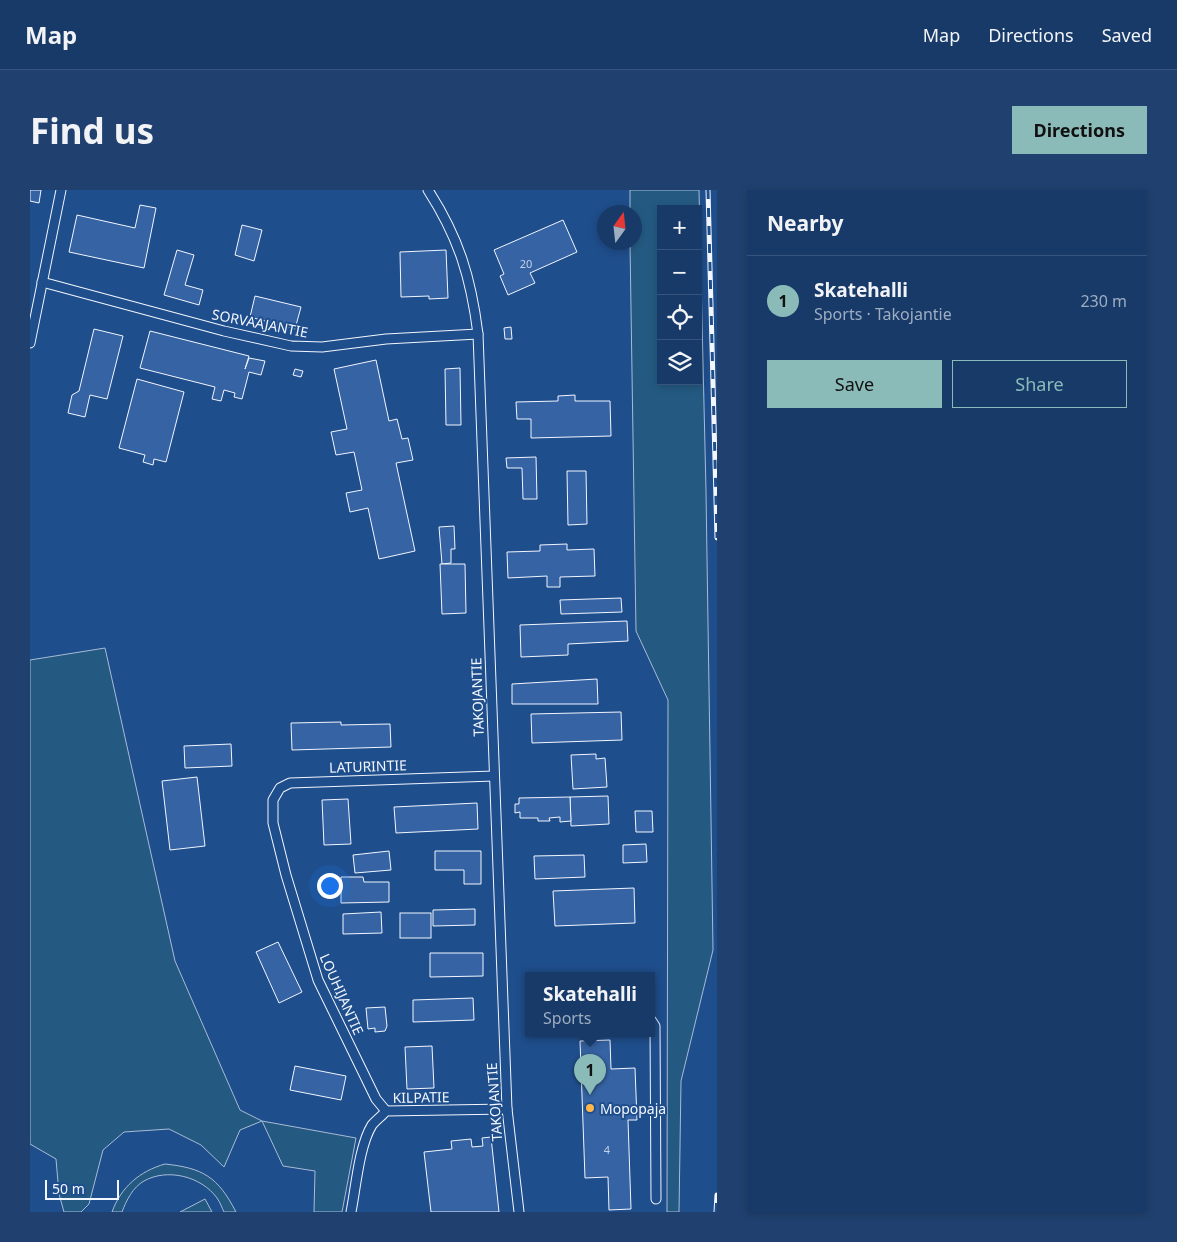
<!DOCTYPE html>
<html lang="en">
<head>
<meta charset="utf-8">
<style>
	:root { --surface:#173a69; --page:#20416f; --text:#f1f3f6; --muted:#9eadc0; --line:#36547d; --accent:#8bbbb9 }
	body { margin:0; font-family:"Noto Sans",sans-serif; background:var(--page); color:var(--text) }
	.controls { position:absolute; right:15px; top:15px; display:grid; overflow:hidden; border-radius:0px; box-shadow:0 2px 8px #0003 }
	.controls button { width:45px; height:45px; display:grid; place-items:center; padding:0; border:0; border-bottom:1px solid var(--line); background:var(--surface); color:var(--text); font:25px sans-serif }
	.compass { position:absolute; left:567px; top:15px; width:45px; height:45px; border-radius:50%; background:var(--surface); box-shadow:0 2px 8px #0003; rotate:15deg }
	.scale { position:absolute; left:15px; bottom:12px; width:74px; box-sizing:border-box; padding-left:5px; border:2px solid #f2f6ff; border-top:0; font-size:14px; line-height:18px; white-space:nowrap; color:#f2f6ff; -webkit-text-stroke:4px #1f4e8c; paint-order:stroke }
	.you { position:absolute; left:299px; top:695px; width:18px; height:18px; margin:-12px; border:4px solid #fff; border-radius:50%; background:#1a73e8; box-shadow:0 0 0 8px #1a73e833 }
	.badge { display:grid; place-items:center; width:32px; height:32px; border-radius:50%; background:var(--accent); color:#111; font-size:16px; font-weight:700 }
	.pin { position:absolute; translate:-50% -41px; filter:drop-shadow(0 1px 2px #0008) }
	.pin::after { content:''; position:absolute; top:26px; width:18px; height:15px; background:inherit; clip-path:polygon(0 0,100% 0,50% 100%) }
	.popup { position:absolute; left:495px; top:782px; width:130px; height:65px; box-sizing:border-box; display:grid; place-content:center; border-radius:0px; background:var(--surface); filter:drop-shadow(0 1px 4px #0005); font-size:16px; white-space:nowrap; color:var(--muted) }
	.popup b { font-size:19px; color:var(--text) }
	.popup::after { content:''; position:absolute; left:50%; top:100%; margin-left:-10px; border:10px solid transparent; border-top-color:var(--surface) }
	.list { margin:0; padding:0; list-style:none }
	h2 { display:flex; justify-content:space-between; align-items:center; height:65px; margin:0; padding:0 20px; font-size:21px }
	h2 small { font-size:16px; font-weight:400; color:var(--muted) }
	.list li { display:grid; grid-template-columns:32px 1fr auto; gap:15px; align-items:center; box-sizing:border-box; height:90px; padding:0 20px; border-top:1px solid var(--line) }
	.list b { display:block; font-size:19px; white-space:nowrap }
	.list p { margin:0; font-size:16px; white-space:nowrap; color:var(--muted) }
	.list em { font-size:16px; font-style:normal; color:var(--muted) }
	.actions { display:flex; gap:10px; padding:15px 20px }
	.actions a { flex:1; padding:11px 0; border:1px solid var(--accent); border-radius:0px; text-align:center; font-size:18px; color:var(--accent) }
	.actions .main { background:var(--accent); color:#111 }
	.icon { flex:none; width:28px; height:28px; fill:none; stroke:currentColor; stroke-width:2; stroke-linecap:round; stroke-linejoin:round }
	.map { position:relative; flex:none; width:687px; height:1022px; overflow:hidden; border-radius:0px }
	header { display:flex; align-items:center; gap:30px; box-sizing:border-box; height:70px; padding:0 25px; background:var(--surface); border-bottom:1px solid var(--line) }
	header strong { font-size:24px }
	nav { display:flex; gap:28px; margin-inline-start:auto; font-size:18px }
	.intro { display:flex; align-items:center; justify-content:space-between; box-sizing:border-box; height:120px; padding:0 30px }
	h1 { margin:0; font-size:35px }
	.button { padding:12px 22px; border-radius:0px; background:var(--accent); color:#111; font-size:18px; font-weight:700 }
	main { display:flex; gap:30px; padding:0 30px }
	aside { flex:1; background:var(--surface); border-radius:0px; box-shadow:0 2px 8px #0003 }
	.map>svg:first-child { display:block }
	.green { fill:#245a82; stroke:#a8bbd7; fill-rule:evenodd }
	.building { fill:#3563a3; stroke:#f2f6ff }
	.lines { fill:none; stroke-linecap:round; stroke-linejoin:round }
	.street-casing { stroke:#f2f6ff; stroke-width:11 }
	.street { stroke:#1f4e8c; stroke-width:9 }
	.rail-casing { stroke:#f2f6ff; stroke-width:5 }
	.rail { stroke:#1f4e8c; stroke-width:3; stroke-dasharray:9; stroke-linecap:butt }
	.poi-dot { fill:#ffb74d; stroke:#1f4e8c; stroke-width:2 }
	.labels { text-anchor:middle; dominant-baseline:central; stroke-width:4; stroke-linejoin:round; paint-order:stroke }
	.number-label { font-size:11px; fill:#c3d1e8 }
	.street-label { font-size:14px; fill:#f2f6ff; stroke:#1f4e8c }
	.poi-label { font-size:14px; fill:#f2f6ff; stroke:#1f4e8c; text-anchor:start }
</style>
</head>
<body>
<header>
<strong>Map</strong>
<nav><a>Map</a><a>Directions</a><a>Saved</a></nav>
</header>
<div class="intro"><h1>Find us</h1><a class="button">Directions</a></div>
<main>
<div class="map">
<svg width="687" height="1022" viewBox="0 0 687 1022">
	<rect width="100%" height="100%" fill="#1f4e8c"/>
	<g class="green">
		<path d="M 600,0 L 669,0 L 676,301 L 683,760 L 651,891 L 649,1022 L 637,1022 L 638,510 L 606,441 L 600,53 L 604,52 L 604,22 L 600,22 ZM 631,19 L 668,19 L 668,191 L 631,191 Z"/>
		<path d="M 75,458 L 145,771 L 210,920 L 232,931 L 326,948 L 312,1022 L 284,1022 L 285,981 L 253,976 L 232,931 L 210,940 L 194,977 L 171,955 L 139,939 L 94,942 L 73,960 L 59,1014 L 51,1022 L 34,1022 L 29,1004 L 26,969 L 0,954 L 0,470 Z"/>
		<path d="M 135,974 C 173,978 188,987 206,1022 L 194,1022 C 192,1018 190,1012 187,1008 C 171,986 137,978 114,991 C 103,997 96,1011 92,1022 L 82,1022 C 91,997 110,981 135,974 Z"/>
		<path d="M 175,1009 L 182,1022 L 150,1022 Z"/>
	</g>
	<g class="building">
		<path d="M 0,0 L 11,0 L 9,13 L 0,11 Z"/>
		<path d="M 110,15 L 126,18 L 114,78 L 39,62 L 47,25 L 105,38 Z"/>
		<path d="M 533,30 L 547,62 L 500,83 L 505,93 L 478,105 L 470,86 L 474,84 L 464,60 Z"/>
		<path d="M 212,35 L 232,40 L 224,71 L 205,65 Z"/>
		<path d="M 147,60 L 164,65 L 155,95 L 173,100 L 169,115 L 134,105 Z"/>
		<path d="M 416,60 L 418,108 L 399,109 L 399,106 L 371,107 L 370,62 Z"/>
		<path d="M 225,106 L 271,117 L 265,139 L 220,127 Z"/>
		<path d="M 481,137 L 482,149 L 475,149 L 474,138 Z"/>
		<path d="M 64,139 L 93,146 L 77,209 L 60,205 L 55,227 L 38,223 L 42,205 L 49,201 Z"/>
		<path d="M 120,141 L 219,166 L 215,179 L 219,168 L 235,171 L 231,185 L 219,182 L 212,209 L 204,207 L 205,203 L 194,200 L 191,211 L 182,209 L 185,197 L 110,178 Z"/>
		<path d="M 346,170 L 359,231 L 367,229 L 372,249 L 378,248 L 383,270 L 366,273 L 385,361 L 349,369 L 338,318 L 320,322 L 316,303 L 332,300 L 324,262 L 306,265 L 301,242 L 317,239 L 304,179 Z"/>
		<path d="M 430,178 L 431,235 L 416,235 L 415,179 Z"/>
		<path d="M 265,179 L 273,181 L 271,187 L 263,185 Z"/>
		<path d="M 107,189 L 154,202 L 136,272 L 124,269 L 123,275 L 113,272 L 115,265 L 89,258 Z"/>
		<path d="M 545,205 L 545,211 L 580,211 L 581,246 L 501,248 L 501,229 L 487,229 L 486,212 L 528,211 L 528,206 Z"/>
		<path d="M 506,267 L 507,309 L 493,309 L 492,278 L 477,278 L 476,268 Z"/>
		<path d="M 537,281 L 556,281 L 557,334 L 538,335 Z"/>
		<path d="M 424,336 L 425,359 L 421,359 L 421,373 L 412,374 L 409,337 Z"/>
		<path d="M 537,354 L 537,360 L 564,359 L 565,386 L 530,387 L 530,397 L 517,397 L 517,386 L 478,388 L 477,362 L 510,361 L 510,355 Z"/>
		<path d="M 410,374 L 435,374 L 436,423 L 412,424 Z"/>
		<path d="M 591,408 L 592,422 L 531,424 L 530,410 Z"/>
		<path d="M 597,431 L 598,451 L 538,454 L 538,465 L 491,467 L 490,435 Z"/>
		<path d="M 567,489 L 568,514 L 482,514 L 482,494 Z"/>
		<path d="M 591,522 L 592,550 L 502,553 L 501,524 Z"/>
		<path d="M 311,532 L 311,535 L 360,534 L 361,557 L 262,560 L 261,533 Z"/>
		<path d="M 201,554 L 202,576 L 155,578 L 154,556 Z"/>
		<path d="M 566,564 L 566,569 L 575,568 L 577,597 L 543,599 L 541,565 Z"/>
		<path d="M 167,587 L 175,656 L 140,660 L 132,591 Z"/>
		<path d="M 578,606 L 579,634 L 541,636 L 540,607 Z"/>
		<path d="M 540,607 L 541,631 L 530,632 L 530,627 L 519,628 L 520,631 L 508,631 L 508,628 L 490,628 L 490,622 L 485,623 L 485,614 L 489,614 L 489,608 Z"/>
		<path d="M 318,609 L 321,654 L 294,655 L 292,610 Z"/>
		<path d="M 447,613 L 448,639 L 366,643 L 364,617 Z"/>
		<path d="M 605,621 L 622,621 L 623,642 L 606,642 Z"/>
		<path d="M 616,654 L 617,672 L 593,673 L 593,655 Z"/>
		<path d="M 359,661 L 361,680 L 325,683 L 323,665 Z"/>
		<path d="M 405,661 L 451,661 L 451,694 L 434,694 L 434,680 L 405,680 Z"/>
		<path d="M 554,665 L 555,687 L 505,689 L 504,666 Z"/>
		<path d="M 311,687 L 333,687 L 334,692 L 359,692 L 359,712 L 311,713 Z"/>
		<path d="M 604,698 L 605,733 L 525,736 L 523,701 Z"/>
		<path d="M 445,719 L 445,735 L 403,736 L 403,720 Z"/>
		<path d="M 351,722 L 352,743 L 313,744 L 313,724 Z"/>
		<rect x="370" y="723" width="31" height="25"/>
		<path d="M 248,752 L 272,802 L 249,813 L 226,762 Z"/>
		<path d="M 400,763 L 453,763 L 453,786 L 400,787 Z"/>
		<path d="M 443,808 L 444,830 L 383,832 L 383,810 Z"/>
		<path d="M 355,817 L 357,836 L 355,841 L 345,842 L 345,838 L 338,839 L 336,818 Z"/>
		<path d="M 580,850 L 581,879 L 605,878 L 607,930 L 598,930 L 601,1019 L 579,1020 L 578,987 L 555,988 L 550,851 Z"/>
		<path d="M 402,856 L 404,898 L 377,899 L 375,857 Z"/>
		<path d="M 265,876 L 316,886 L 311,910 L 260,900 Z"/>
		<path d="M 461,947 L 469,1022 L 401,1022 L 394,962 L 422,959 L 421,951 L 441,949 L 442,957 L 453,956 L 452,948 Z"/>
	</g>
	<g class="lines">
		<defs>
			<g id="street">
				<path d="M 398,0 C 429,48 441,88 448,144 L 477,919 L 489,1022"/>
				<path d="M 12,92 L 194,141 L 261,156 L 292,157 L 356,149 L 448,144"/>
				<path d="M 0,153 L 31,0"/>
				<path d="M 621,830 L 625,836 L 626,1009"/>
				<path d="M 356,921 L 346,909 L 288,790 L 256,685 L 243,633 L 243,610 L 250,598 L 260,593 L 464,586"/>
				<path d="M 321,1022 C 326,997 329,956 342,935 C 346,930 352,926 356,921 L 477,919"/>
			</g>
		</defs>
		<use href="#street" class="street-casing"/>
		<use href="#street" class="street"/>
		<defs>
			<g id="rail">
				<path d="M 678,0 L 687,348"/>
				<path d="M 686,1022 L 687,1005"/>
			</g>
		</defs>
		<use href="#rail" class="rail-casing"/>
		<use href="#rail" class="rail"/>
	</g>
	<circle class="poi-dot" cx="560" cy="918" r="5"/>
	<g class="labels">
		<g class="number-label">
			<text x="496" y="73">20</text>
			<text x="577" y="959">4</text>
		</g>
		<g class="street-label">
			<text transform="translate(230 133) rotate(11)">SORVAAJANTIE</text>
			<text transform="translate(447 507) rotate(-92)">TAKOJANTIE</text>
			<text transform="translate(338 576) rotate(-2)">LATURINTIE</text>
			<text transform="translate(312 804) rotate(66)">LOUHIJANTIE</text>
			<text transform="translate(391 907) rotate(-1)">KILPATIE</text>
			<text transform="translate(464 912) rotate(-94)">TAKOJANTIE</text>
		</g>
		<g class="poi-label">
			<text x="570" y="918">Mopopaja</text>
		</g>
	</g>
</svg>
<div class="controls">
<button>+</button>
<button>−</button>
<button><svg class="icon" aria-label="locate" viewBox="0 0 24 24"><circle cx="12" cy="12" r="6"/><path d="M12 2v4M12 18v4M2 12h4M18 12h4"/></svg></button>
<button><svg class="icon" aria-label="layers" viewBox="0 0 24 24"><path d="M12 4l9 5-9 5-9-5zM3 14l9 5 9-5"/></svg></button>
</div>
<svg class="compass" viewBox="-18 -18 36 36"><path d="M0-13l5 13h-10z" fill="#e53935"/><path d="M0 13l5-13h-10z" fill="#9eadc0"/></svg>
<div class="scale">50 m</div>
<div class="you"></div>
<div class="pin badge" style="left:560px;top:905px">1</div>
<div class="popup"><b>Skatehalli</b>Sports</div>
</div>
<aside>
<h2>Nearby<small></small></h2>
<ul class="list">
<li><span class="badge">1</span><div><b>Skatehalli</b><p>Sports · Takojantie</p></div><em>230 m</em></li>
</ul>
<div class="actions"><a class="main">Save</a><a>Share</a></div>
</aside>
</main>
</body>
</html>
